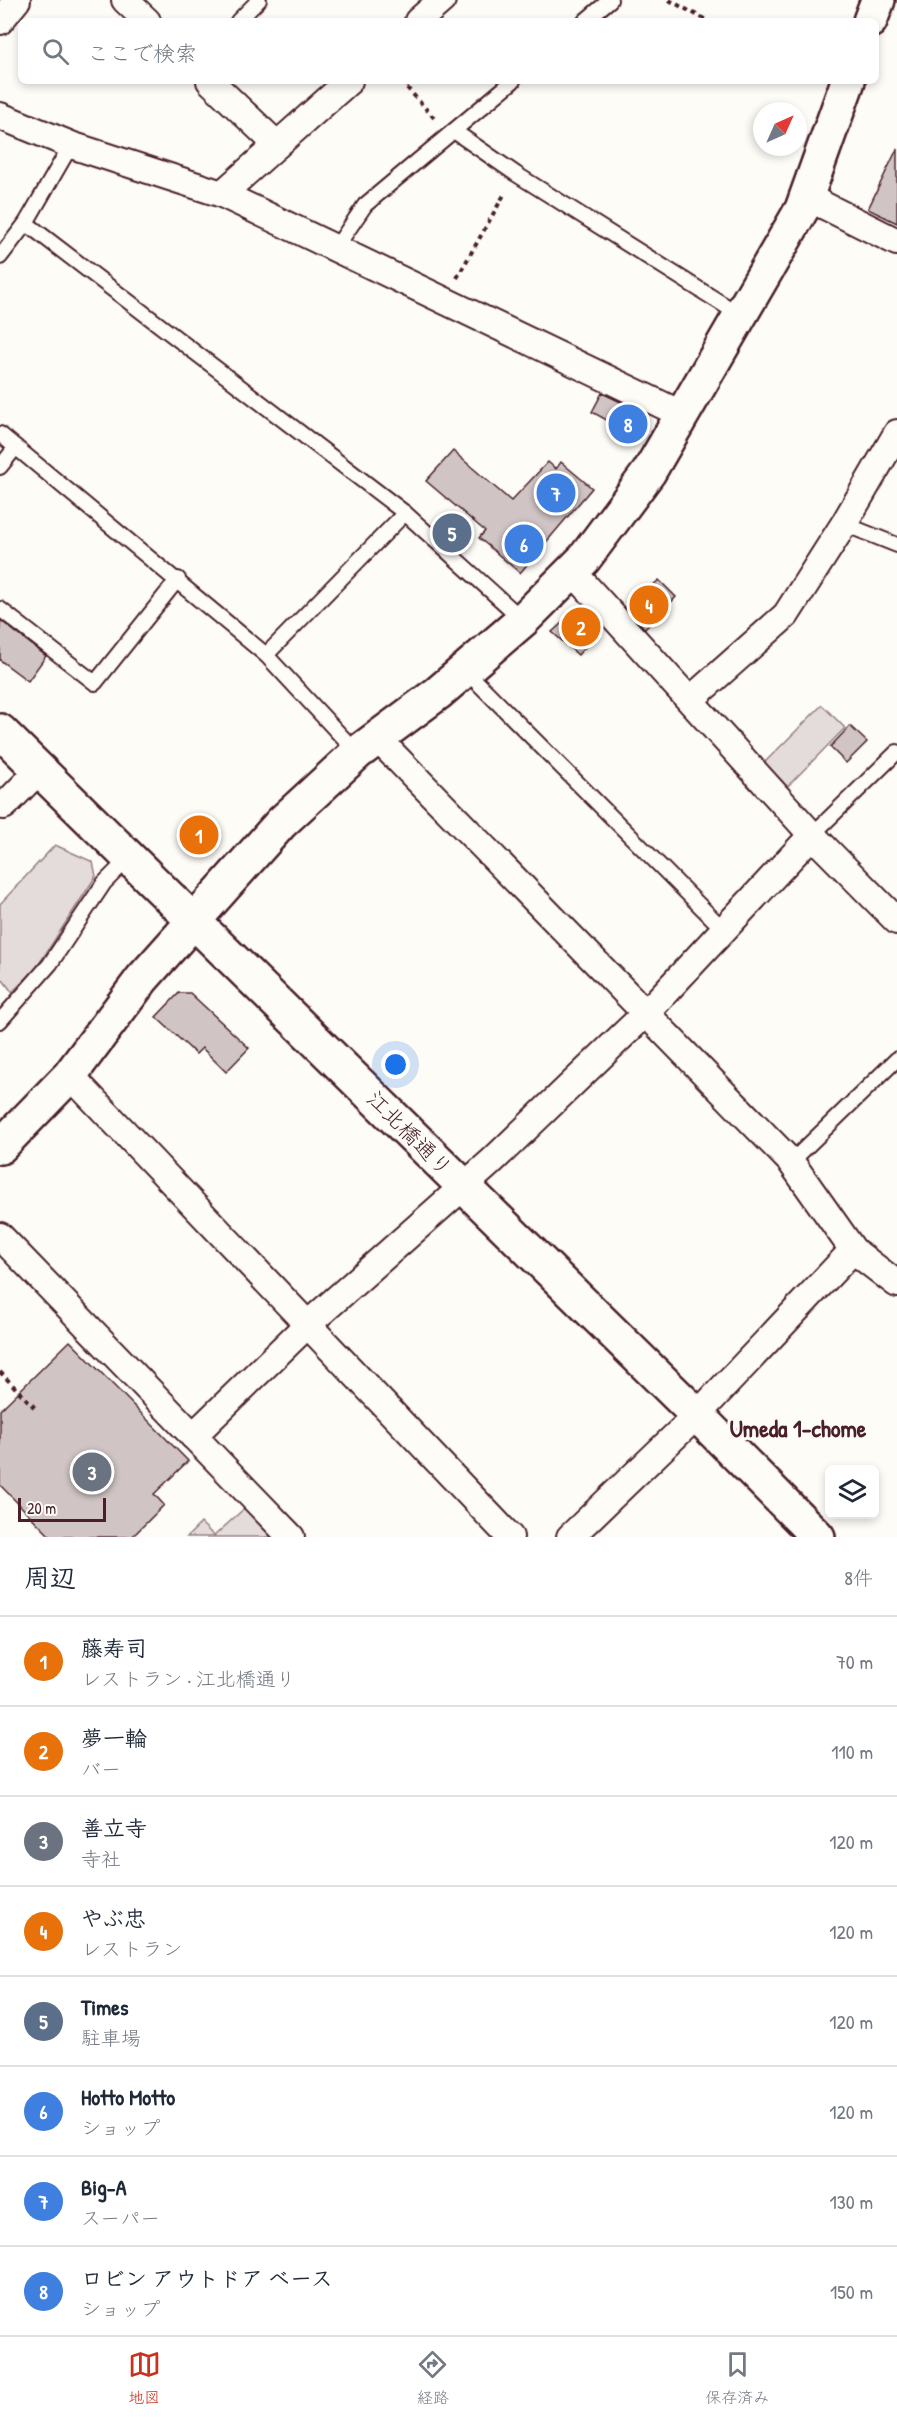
<!DOCTYPE html>
<html lang="ja">
<head>
<meta charset="utf-8">
<style>
	:root { --surface:#fff; --page:#f2f2f3; --text:#1f2937; --muted:#747a83; --line:#e0e1e3; --accent:#c8321e }
	body { margin:0; font-family:"Patrick Hand","Klee One",sans-serif; background:var(--page); color:var(--text) }
	.controls { position:absolute; right:18px; bottom:18px; display:grid; overflow:hidden; border-radius:9px; box-shadow:0 3px 9px #0003 }
	.controls button { width:54px; height:54px; display:grid; place-items:center; padding:0; border:0; border-bottom:2px solid var(--line); background:var(--surface); color:var(--text); font:30px sans-serif }
	.compass { position:absolute; left:753px; top:102px; width:54px; height:54px; border-radius:50%; background:var(--surface); box-shadow:0 3px 9px #0003; rotate:45deg }
	.scale { position:absolute; left:18px; bottom:15px; width:88px; box-sizing:border-box; padding-left:6px; border:3px solid #4a1f2b; border-top:0; font-size:16px; line-height:21px; white-space:nowrap; color:#4a1f2b; -webkit-text-stroke:4px #fdfcf7; paint-order:stroke }
	.you { position:absolute; left:396px; top:1065px; width:21px; height:21px; margin:-15px; border:4px solid #fff; border-radius:50%; background:#1a73e8; box-shadow:0 0 0 9px #1a73e833 }
	.badge { display:grid; place-items:center; width:39px; height:39px; border-radius:50%; background:var(--accent); color:#fff; font-size:20px; font-weight:700 }
	.pin { position:absolute; translate:-50% -50%; border:3px solid #fff; box-shadow:0 2px 6px #0006 }
	.list { margin:0; padding:0; list-style:none }
	h2 { display:flex; justify-content:space-between; align-items:center; height:78px; margin:0; padding:0 24px; font-size:26px }
	h2 small { font-size:20px; font-weight:400; color:var(--muted) }
	.list li { display:grid; grid-template-columns:39px 1fr auto; gap:18px; align-items:center; box-sizing:border-box; height:90px; padding:0 24px; border-top:2px solid var(--line) }
	.list b { display:block; font-size:22px; white-space:nowrap }
	.list p { margin:0; font-size:20px; white-space:nowrap; color:var(--muted) }
	.list em { font-size:20px; font-style:normal; color:var(--muted) }
	.icon { flex:none; width:33px; height:33px; fill:none; stroke:currentColor; stroke-width:2; stroke-linecap:round; stroke-linejoin:round }
	.map { position:relative; flex:none; width:897px; height:1537px; overflow:hidden }
	.search { position:absolute; background:var(--surface); box-shadow:0 3px 9px #0003; left:18px; right:18px; top:18px; height:66px; display:flex; align-items:center; gap:15px; box-sizing:border-box; padding:0 21px; border-radius:9px; color:var(--muted); font-size:22px }
	.sheet { height:798px; background:var(--surface) }
	nav { display:flex; justify-content:space-around; align-items:center; box-sizing:border-box; height:84px; border-top:2px solid var(--line); background:var(--surface); font-size:16px; color:var(--muted) }
	nav a { display:grid; justify-items:center; gap:3px }
	nav .on { color:var(--accent) }
	.map>svg:first-child { display:block }
	.green { fill:#e3dcda; stroke:#967e82; stroke-width:1.5 }
	.building { fill:#d0c5c4; stroke:#4a1f2b; stroke-width:1.5 }
	.lines { fill:none; stroke-linecap:round; stroke-linejoin:round }
	.service-casing { stroke:#4a1f2b; stroke-width:18 }
	.minor-casing { stroke:#4a1f2b; stroke-width:30 }
	.tertiary-casing { stroke:#4a1f2b; stroke-width:38 }
	.secondary-casing { stroke:#4a1f2b; stroke-width:38 }
	.path { stroke:#4a1f2b; stroke-width:4; stroke-dasharray:4.5 4.5; stroke-linecap:butt }
	.service { stroke:#fdfcf7; stroke-width:14 }
	.minor { stroke:#fdfcf7; stroke-width:26 }
	.tertiary { stroke:#fdfcf7; stroke-width:33 }
	.secondary { stroke:#fdfcf7; stroke-width:33 }
	.labels { text-anchor:middle; dominant-baseline:central; stroke-width:6; stroke-linejoin:round; paint-order:stroke }
	.street-label { font-size:22px; fill:#4a1f2b; stroke:#fdfcf7 }
	.neighbourhood-label { font-size:24px; font-weight:bold; fill:#4a1f2b; stroke:#fdfcf7 }
</style>
</head>
<body>
<div class="map">
<svg width="897" height="1537" viewBox="0 0 897 1537">
	<rect width="100%" height="100%" fill="#fdfcf7"/>
	<filter id="ink" filterUnits="userSpaceOnUse"><feTurbulence type="fractalNoise" baseFrequency=".0167" numOctaves="2"/><feDisplacementMap in="SourceGraphic" scale="12" xChannelSelector="R" yChannelSelector="G"/><feConvolveMatrix kernelMatrix="1 2 1 2 8 2 1 2 1" color-interpolation-filters="sRGB"/></filter>
	<g filter="url(#ink)">
		<g class="green">
			<path d="M 822,705 L 845,728 L 787,787 L 764,763 Z"/>
			<path d="M 55,845 L 93,862 L 96,876 L 35,970 L 12,992 L 3,980 L 0,983 L 0,904 Z"/>
			<path d="M 247,1506 L 278,1537 L 187,1537 L 201,1523 L 214,1536 Z"/>
		</g>
		<g class="building">
			<path d="M 897,149 L 897,223 L 868,209 Z"/>
			<path d="M 602,393 L 648,415 L 636,436 L 592,412 Z"/>
			<path d="M 453,451 L 511,501 L 548,462 L 556,469 L 561,462 L 592,488 L 520,573 L 479,538 L 485,531 L 426,481 Z"/>
			<path d="M 659,580 L 676,597 L 645,629 L 626,608 Z"/>
			<path d="M 582,605 L 603,627 L 578,655 L 552,632 Z"/>
			<path d="M 0,620 L 46,656 L 28,681 L 0,660 Z"/>
			<path d="M 850,726 L 867,742 L 846,763 L 830,747 Z"/>
			<path d="M 179,993 L 190,993 L 249,1048 L 226,1072 L 202,1048 L 196,1054 L 156,1017 Z"/>
			<path d="M 70,1341 L 188,1461 L 154,1494 L 164,1505 L 132,1537 L 51,1537 L 0,1485 L 0,1410 Z"/>
		</g>
		<g class="lines">
			<defs>
				<g id="service">
					<path d="M 238,21 L 259,0"/>
					<path d="M 585,21 L 610,0"/>
					<path d="M 454,131 L 516,174 L 740,315"/>
					<path d="M 26,223 L 405,513 L 523,620"/>
					<path d="M 335,249 L 365,205 L 513,81"/>
					<path d="M 0,257 L 26,223 L 71,145"/>
					<path d="M 0,434 L 266,655 L 357,753"/>
					<path d="M 0,467 L 16,447"/>
					<path d="M 844,524 L 897,545"/>
					<path d="M 0,609 L 95,683 L 178,579"/>
					<path d="M 266,655 L 405,513"/>
					<path d="M 465,670 L 724,930"/>
					<path d="M 812,835 L 897,752"/>
					<path d="M 0,1021 L 50,964 L 104,883 L 129,858"/>
					<path d="M 791,1162 L 897,1059"/>
				</g>
				<g id="minor">
					<path d="M 125,0 L 147,21"/>
					<path d="M 0,21 L 17,0"/>
					<path d="M 418,21 L 442,0"/>
					<path d="M 210,81 L 277,145"/>
					<path d="M 0,116 L 71,145 L 222,194 L 681,414"/>
					<path d="M 222,194 L 349,81"/>
					<path d="M 807,197 L 897,242"/>
					<path d="M 573,572 L 812,835 L 897,921"/>
					<path d="M 690,700 L 786,615 L 844,524 L 897,433"/>
					<path d="M 377,738 L 791,1162 L 853,1250 L 897,1284"/>
					<path d="M 0,804 L 4,806 L 39,770"/>
					<path d="M 70,1075 L 510,1537"/>
					<path d="M 0,1236 L 291,1537"/>
					<path d="M 193,1436 L 307,1325 L 491,1162 L 646,1013 L 812,835"/>
					<path d="M 570,1537 L 697,1415 L 853,1250"/>
				</g>
				<g id="tertiary">
					<path d="M 870,21 L 878,0"/>
					<path d="M 0,1147 L 70,1075 L 142,979 L 281,823 L 357,753 L 438,693 L 523,620 L 584,559 L 649,472 L 802,209 L 848,81"/>
				</g>
				<path id="secondary" d="M 0,731 L 697,1415 L 818,1537"/>
			</defs>
			<use href="#service" class="service-casing"/>
			<use href="#minor" class="minor-casing"/>
			<use href="#tertiary" class="tertiary-casing"/>
			<use href="#secondary" class="secondary-casing"/>
			<g class="path">
				<path d="M 669,0 L 708,21"/>
				<path d="M 401,81 L 435,119"/>
				<path d="M 457,278 L 505,193"/>
				<path d="M 0,1372 L 35,1408"/>
			</g>
			<use href="#service" class="service"/>
			<use href="#minor" class="minor"/>
			<use href="#tertiary" class="tertiary"/>
			<use href="#secondary" class="secondary"/>
		</g>
	</g>
	<g class="labels">
		<g class="street-label">
			<text transform="translate(410 1133) rotate(45)">江北橋通り</text>
		</g>
		<g class="neighbourhood-label">
			<text x="798" y="1428">Umeda 1-chome</text>
		</g>
	</g>
</svg>
<div class="controls">
<button><svg class="icon" aria-label="layers" viewBox="0 0 24 24"><path d="M12 4l9 5-9 5-9-5zM3 14l9 5 9-5"/></svg></button>
</div>
<svg class="compass" viewBox="-18 -18 36 36"><path d="M0-13l5 13h-10z" fill="#e53935"/><path d="M0 13l5-13h-10z" fill="#747a83"/></svg>
<div class="scale">20 m</div>
<div class="you"></div>
<div class="pin badge" style="left:199px;top:835px;background:#e8710a">1</div>
<div class="pin badge" style="left:581px;top:627px;background:#e8710a">2</div>
<div class="pin badge" style="left:92px;top:1472px;background:#6b7280">3</div>
<div class="pin badge" style="left:649px;top:605px;background:#e8710a">4</div>
<div class="pin badge" style="left:452px;top:533px;background:#5c6f8a">5</div>
<div class="pin badge" style="left:524px;top:544px;background:#3f7fe0">6</div>
<div class="pin badge" style="left:556px;top:493px;background:#3f7fe0">7</div>
<div class="pin badge" style="left:628px;top:424px;background:#3f7fe0">8</div>
<div class="search"><svg class="icon" aria-label="search" viewBox="0 0 24 24"><circle cx="10" cy="10" r="6"/><path d="M15 15l6 6"/></svg>ここで検索</div>
</div>
<section class="sheet">
<h2>周辺<small>8件</small></h2>
<ul class="list">
<li><span class="badge" style="background:#e8710a">1</span><div><b>藤寿司</b><p>レストラン · 江北橋通り</p></div><em>70 m</em></li>
<li><span class="badge" style="background:#e8710a">2</span><div><b>夢一輪</b><p>バー</p></div><em>110 m</em></li>
<li><span class="badge" style="background:#6b7280">3</span><div><b>善立寺</b><p>寺社</p></div><em>120 m</em></li>
<li><span class="badge" style="background:#e8710a">4</span><div><b>やぶ忠</b><p>レストラン</p></div><em>120 m</em></li>
<li><span class="badge" style="background:#5c6f8a">5</span><div><b>Times</b><p>駐車場</p></div><em>120 m</em></li>
<li><span class="badge" style="background:#3f7fe0">6</span><div><b>Hotto Motto</b><p>ショップ</p></div><em>120 m</em></li>
<li><span class="badge" style="background:#3f7fe0">7</span><div><b>Big-A</b><p>スーパー</p></div><em>130 m</em></li>
<li><span class="badge" style="background:#3f7fe0">8</span><div><b>ロビン アウトドア ベース</b><p>ショップ</p></div><em>150 m</em></li>
</ul>
</section>
<nav>
<a class="on"><svg class="icon" aria-label="map" viewBox="0 0 24 24"><path d="M3 6l6-2 6 2 6-2v14l-6 2-6-2-6 2zM9 4v14M15 6v14"/></svg>地図</a>
<a><svg class="icon" aria-label="directions" viewBox="0 0 24 24"><path d="M12 3l9 9-9 9-9-9zM9 14v-3h6M13 9l2 2-2 2"/></svg>経路</a>
<a><svg class="icon" aria-label="saved" viewBox="0 0 24 24"><path d="M7 4h10v16l-5-4-5 4z"/></svg>保存済み</a>
</nav>
</body>
</html>
